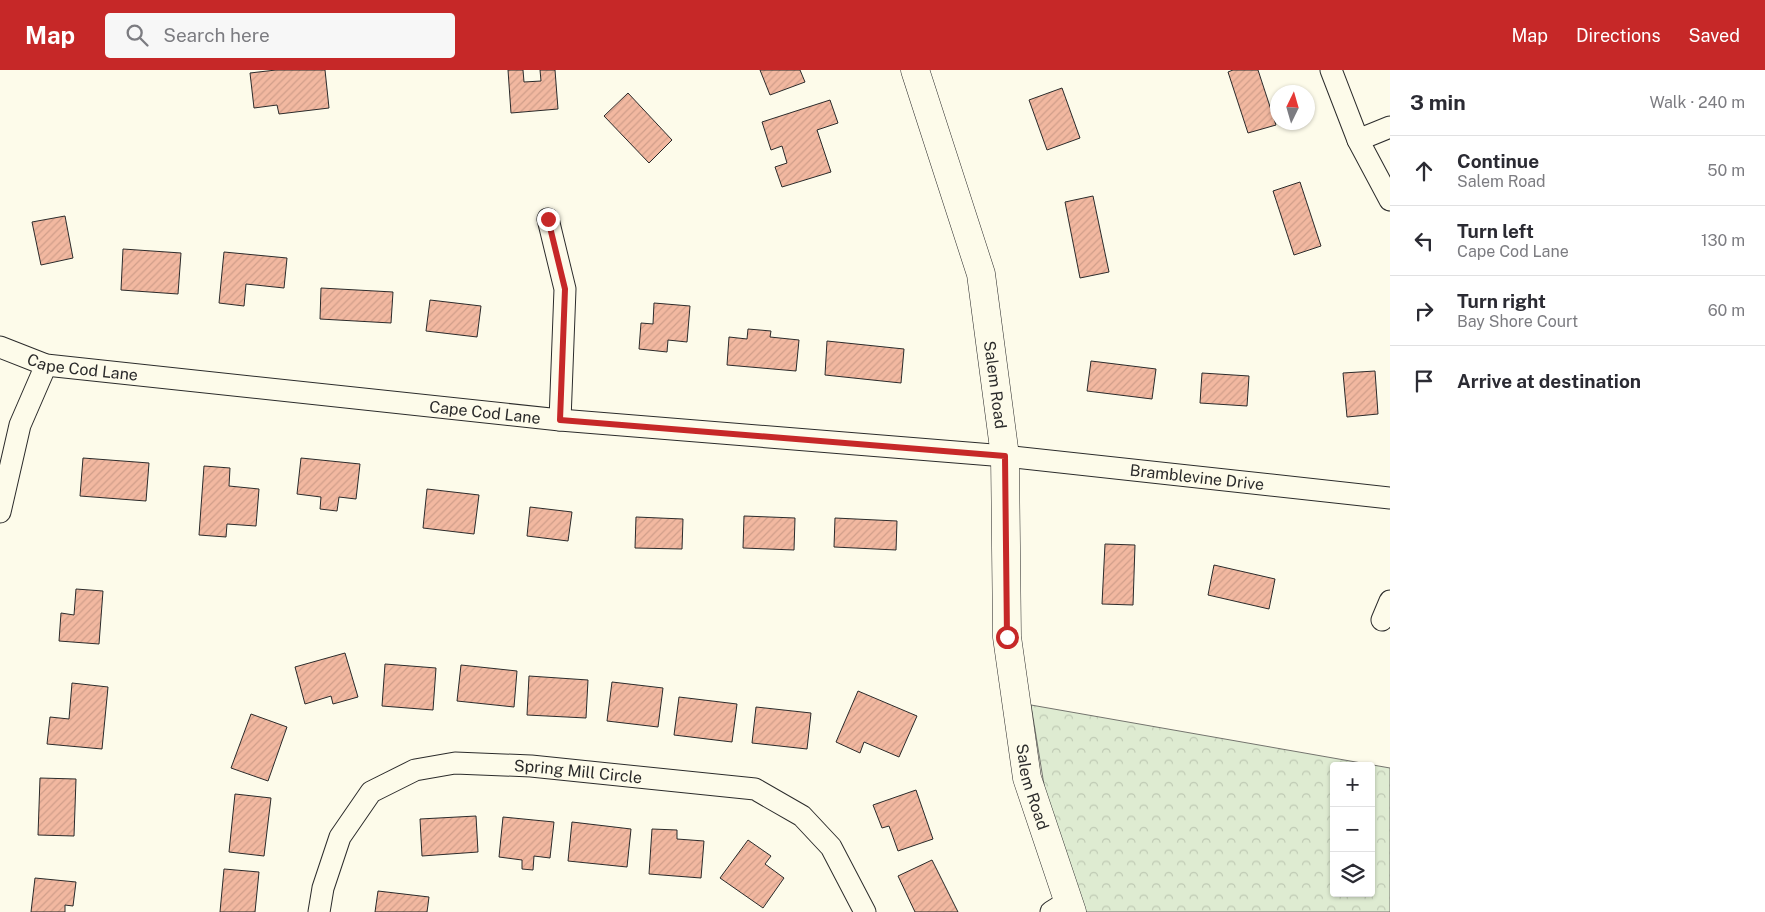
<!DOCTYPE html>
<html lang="en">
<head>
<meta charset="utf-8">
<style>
	:root { --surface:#fff; --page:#f7f7f7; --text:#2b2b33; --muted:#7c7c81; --line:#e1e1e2; --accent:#c62828 }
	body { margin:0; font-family:"Public Sans",sans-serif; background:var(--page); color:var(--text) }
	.controls { position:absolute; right:15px; bottom:15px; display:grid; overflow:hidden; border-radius:5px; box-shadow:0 1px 4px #0004 }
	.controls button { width:45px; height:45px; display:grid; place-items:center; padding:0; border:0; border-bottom:1px solid var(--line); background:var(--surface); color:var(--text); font:25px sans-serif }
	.compass { position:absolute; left:1270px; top:15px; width:45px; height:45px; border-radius:50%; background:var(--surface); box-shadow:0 1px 4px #0004; rotate:5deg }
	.stop { position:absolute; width:15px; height:15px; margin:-11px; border:4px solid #c62828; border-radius:50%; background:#fff }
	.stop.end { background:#c62828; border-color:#fff; box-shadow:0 1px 5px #0008 }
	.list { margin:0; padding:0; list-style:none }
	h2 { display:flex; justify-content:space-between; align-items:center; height:65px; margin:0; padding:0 20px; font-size:21px }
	h2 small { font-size:16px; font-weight:400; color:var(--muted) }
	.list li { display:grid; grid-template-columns:32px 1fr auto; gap:15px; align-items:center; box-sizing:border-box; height:70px; padding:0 20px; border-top:1px solid var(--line) }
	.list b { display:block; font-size:19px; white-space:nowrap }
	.list p { margin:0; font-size:16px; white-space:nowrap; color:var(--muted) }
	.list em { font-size:16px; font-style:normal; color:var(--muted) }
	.icon { flex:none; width:28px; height:28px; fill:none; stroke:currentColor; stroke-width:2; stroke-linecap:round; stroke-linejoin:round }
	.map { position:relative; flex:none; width:1390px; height:842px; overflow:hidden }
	header { display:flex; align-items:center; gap:30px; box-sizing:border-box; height:70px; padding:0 25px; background:var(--accent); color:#fff }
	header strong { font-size:24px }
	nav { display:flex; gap:28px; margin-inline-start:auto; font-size:18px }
	.search { width:350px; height:45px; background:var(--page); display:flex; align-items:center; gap:12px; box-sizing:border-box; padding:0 18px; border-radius:5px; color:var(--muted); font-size:19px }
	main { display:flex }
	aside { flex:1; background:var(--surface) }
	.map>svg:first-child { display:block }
	.forest { fill:url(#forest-crowns); stroke:#74746e; fill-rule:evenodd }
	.building { fill:url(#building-hatch); stroke:#2b2b2b }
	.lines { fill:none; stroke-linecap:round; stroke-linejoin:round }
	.street-casing { stroke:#2b2b2b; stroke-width:23 }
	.secondary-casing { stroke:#2b2b2b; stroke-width:29 }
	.street { stroke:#fdfbea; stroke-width:21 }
	.secondary { stroke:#fdfbea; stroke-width:28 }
	.route { stroke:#c62828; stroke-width:6 }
	.labels { text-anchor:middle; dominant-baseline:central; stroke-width:4; stroke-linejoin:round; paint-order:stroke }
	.street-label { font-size:16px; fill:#2b2b2b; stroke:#fdfbea }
</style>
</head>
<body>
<header>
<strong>Map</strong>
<div class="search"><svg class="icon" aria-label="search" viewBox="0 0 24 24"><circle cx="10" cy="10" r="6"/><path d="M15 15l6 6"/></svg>Search here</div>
<nav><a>Map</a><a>Directions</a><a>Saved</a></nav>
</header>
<main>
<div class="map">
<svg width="1390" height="842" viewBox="0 0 1390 842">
	<defs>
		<pattern id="forest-crowns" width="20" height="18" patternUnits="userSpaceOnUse" patternTransform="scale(1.25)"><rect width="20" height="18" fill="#deebd1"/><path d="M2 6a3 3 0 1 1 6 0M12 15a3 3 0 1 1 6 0" fill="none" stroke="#bfcab4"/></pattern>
		<pattern id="building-hatch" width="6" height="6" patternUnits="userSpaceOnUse" patternTransform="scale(1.25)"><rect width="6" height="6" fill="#f2b8a0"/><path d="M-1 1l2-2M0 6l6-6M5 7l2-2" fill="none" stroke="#d09e8a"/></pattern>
	</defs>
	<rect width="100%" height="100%" fill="#fdfbea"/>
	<path class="forest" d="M 1031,635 L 1390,698 L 1390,842 L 1078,842 L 1057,795 ZM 1334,696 L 1371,696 L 1371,823 L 1334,823 Z"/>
	<g class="building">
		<path d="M 276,0 L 325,0 L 329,38 L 279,44 L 277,35 L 254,38 L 250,3 Z"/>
		<path d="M 508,0 L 523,0 L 524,12 L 541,11 L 540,0 L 555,0 L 558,39 L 511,43 Z"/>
		<path d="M 760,0 L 800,0 L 805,12 L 770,25 Z"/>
		<path d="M 1233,0 L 1258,0 L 1276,55 L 1248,63 L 1228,2 Z"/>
		<path d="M 1062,18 L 1080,68 L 1047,80 L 1029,30 Z"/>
		<path d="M 628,23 L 672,70 L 649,93 L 604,46 Z"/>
		<path d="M 830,30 L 838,53 L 817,60 L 831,102 L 782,117 L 775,97 L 787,93 L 782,76 L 771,80 L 762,52 Z"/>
		<path d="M 1300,112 L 1321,176 L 1294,185 L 1273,121 Z"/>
		<path d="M 1093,126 L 1109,202 L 1080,208 L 1065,132 Z"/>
		<path d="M 65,146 L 73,188 L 41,195 L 32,152 Z"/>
		<path d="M 123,179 L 181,183 L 178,224 L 121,220 Z"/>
		<path d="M 224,182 L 287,188 L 284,218 L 246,214 L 244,236 L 219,233 Z"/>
		<path d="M 321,218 L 393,222 L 391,253 L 320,249 Z"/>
		<path d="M 430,230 L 481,236 L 477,267 L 426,261 Z"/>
		<path d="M 654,233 L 690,236 L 687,272 L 668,270 L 667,282 L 639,279 L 641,253 L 653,254 Z"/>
		<path d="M 748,259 L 771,261 L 770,267 L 799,270 L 796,301 L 727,295 L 729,267 L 747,269 Z"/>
		<path d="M 827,271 L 904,279 L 901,313 L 825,305 Z"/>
		<path d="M 1091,291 L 1156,299 L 1152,329 L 1087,321 Z"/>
		<path d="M 1375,301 L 1378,344 L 1347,347 L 1343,303 Z"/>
		<path d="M 1202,303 L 1249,306 L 1247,336 L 1200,333 Z"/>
		<path d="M 83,388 L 149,393 L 146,431 L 80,426 Z"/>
		<path d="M 301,388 L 360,394 L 356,429 L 339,427 L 337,441 L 320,439 L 321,427 L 297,424 Z"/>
		<path d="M 204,396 L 230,398 L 229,416 L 259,419 L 256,456 L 227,454 L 226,467 L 199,465 Z"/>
		<path d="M 427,419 L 479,425 L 474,464 L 423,458 Z"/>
		<path d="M 530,437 L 572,442 L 568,471 L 527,466 Z"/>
		<path d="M 744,446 L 795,448 L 794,480 L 743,478 Z"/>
		<path d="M 636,447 L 683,449 L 682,479 L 635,478 Z"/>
		<path d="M 835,448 L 897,451 L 896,480 L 834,477 Z"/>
		<path d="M 1105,474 L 1135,475 L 1133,535 L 1102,534 Z"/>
		<path d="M 1214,495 L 1275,509 L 1269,539 L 1208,525 Z"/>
		<path d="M 76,519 L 103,521 L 99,574 L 59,571 L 61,543 L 74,545 Z"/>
		<path d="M 345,583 L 358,627 L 333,634 L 331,626 L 305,634 L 295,597 Z"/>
		<path d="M 385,594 L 436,598 L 433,640 L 382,636 Z"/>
		<path d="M 461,595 L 517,601 L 514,637 L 457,631 Z"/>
		<path d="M 529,606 L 588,610 L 586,648 L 527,645 Z"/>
		<path d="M 612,612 L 663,618 L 658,657 L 607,651 Z"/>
		<path d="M 72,613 L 108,617 L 102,679 L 47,674 L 50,647 L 69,649 Z"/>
		<path d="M 858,621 L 917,646 L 899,687 L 864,672 L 860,683 L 836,672 Z"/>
		<path d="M 679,627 L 737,634 L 732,672 L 674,665 Z"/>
		<path d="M 756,637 L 811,643 L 807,679 L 752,673 Z"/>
		<path d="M 251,644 L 287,657 L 268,711 L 231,698 Z"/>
		<path d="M 40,708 L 76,709 L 74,766 L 38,765 Z"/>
		<path d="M 916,720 L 933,769 L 898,781 L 889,756 L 882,758 L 873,735 Z"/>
		<path d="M 235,724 L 271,728 L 264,786 L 229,782 Z"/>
		<path d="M 476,746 L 478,782 L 422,786 L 420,749 Z"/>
		<path d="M 503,747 L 554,752 L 550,788 L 534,786 L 533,800 L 522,799 L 522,790 L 499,787 Z"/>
		<path d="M 572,752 L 631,759 L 627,797 L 568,791 Z"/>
		<path d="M 652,759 L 677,760 L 677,769 L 704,771 L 701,808 L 649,804 Z"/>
		<path d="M 748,770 L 771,786 L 765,794 L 784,808 L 763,838 L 720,808 Z"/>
		<path d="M 932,790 L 958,842 L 915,842 L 898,806 Z"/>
		<path d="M 224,799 L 259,802 L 255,842 L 220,842 Z"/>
		<path d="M 35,808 L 76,812 L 73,836 L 65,835 L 65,842 L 31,842 Z"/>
		<path d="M 378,821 L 429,827 L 427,842 L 375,842 Z"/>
	</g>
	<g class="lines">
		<defs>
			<g id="street">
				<path d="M 1331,0 L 1358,70 L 1390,130"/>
				<path d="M 1358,70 L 1390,57"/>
				<path d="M 548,149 L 565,219 L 560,350"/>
				<path id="s1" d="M 0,277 L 46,295 L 560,350 L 1005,386 L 1390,428"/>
				<path d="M 0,442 L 20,355 L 46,295"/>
				<path d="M 1382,550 L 1390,531"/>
				<path id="s2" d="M 319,842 L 323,818 L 340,767 L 371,722 L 415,700 L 455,693 L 531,696 L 755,719 L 802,746 L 831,777 L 865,842"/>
				<path d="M 1051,842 L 1067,832"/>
			</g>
			<g id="secondary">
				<path id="s3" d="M 915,0 L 981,204 L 1005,386 L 1007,567 L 1027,708 L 1072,842"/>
			</g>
		</defs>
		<use href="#street" class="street-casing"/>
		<use href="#secondary" class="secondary-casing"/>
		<use href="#street" class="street"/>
		<use href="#secondary" class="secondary"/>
	</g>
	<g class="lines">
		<path class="route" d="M 548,149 L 565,219 L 560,350 L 1005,386 L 1007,567"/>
	</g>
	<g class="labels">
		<g class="street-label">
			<text stroke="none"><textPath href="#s1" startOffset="86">Cape Cod Lane</textPath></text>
			<text stroke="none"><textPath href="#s3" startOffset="326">Salem Road</textPath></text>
			<text stroke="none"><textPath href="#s1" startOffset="491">Cape Cod Lane</textPath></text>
			<text stroke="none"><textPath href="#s1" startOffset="1206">Bramblevine Drive</textPath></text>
			<text stroke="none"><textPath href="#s2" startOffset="346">Spring Mill Circle</textPath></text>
			<text stroke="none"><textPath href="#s3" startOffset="731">Salem Road</textPath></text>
		</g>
	</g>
</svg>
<div class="controls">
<button>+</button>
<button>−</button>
<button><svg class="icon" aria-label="layers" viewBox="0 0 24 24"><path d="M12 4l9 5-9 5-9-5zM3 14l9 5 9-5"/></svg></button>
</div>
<svg class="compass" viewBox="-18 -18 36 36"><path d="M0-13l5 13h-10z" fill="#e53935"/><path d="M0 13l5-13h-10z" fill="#7c7c81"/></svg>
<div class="stop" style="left:1007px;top:567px"></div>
<div class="stop end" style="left:548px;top:149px"></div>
</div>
<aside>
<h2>3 min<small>Walk · 240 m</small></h2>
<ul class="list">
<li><svg class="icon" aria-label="ahead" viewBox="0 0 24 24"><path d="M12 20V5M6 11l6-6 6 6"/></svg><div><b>Continue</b><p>Salem Road</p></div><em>50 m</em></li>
<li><svg class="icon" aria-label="left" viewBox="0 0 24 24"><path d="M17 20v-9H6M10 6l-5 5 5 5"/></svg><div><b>Turn left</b><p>Cape Cod Lane</p></div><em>130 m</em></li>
<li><svg class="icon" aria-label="right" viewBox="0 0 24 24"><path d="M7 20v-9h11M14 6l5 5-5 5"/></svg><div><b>Turn right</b><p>Bay Shore Court</p></div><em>60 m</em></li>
<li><svg class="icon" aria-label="arrive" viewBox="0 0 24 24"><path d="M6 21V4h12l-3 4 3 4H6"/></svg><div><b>Arrive at destination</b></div></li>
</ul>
</aside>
</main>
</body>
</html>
